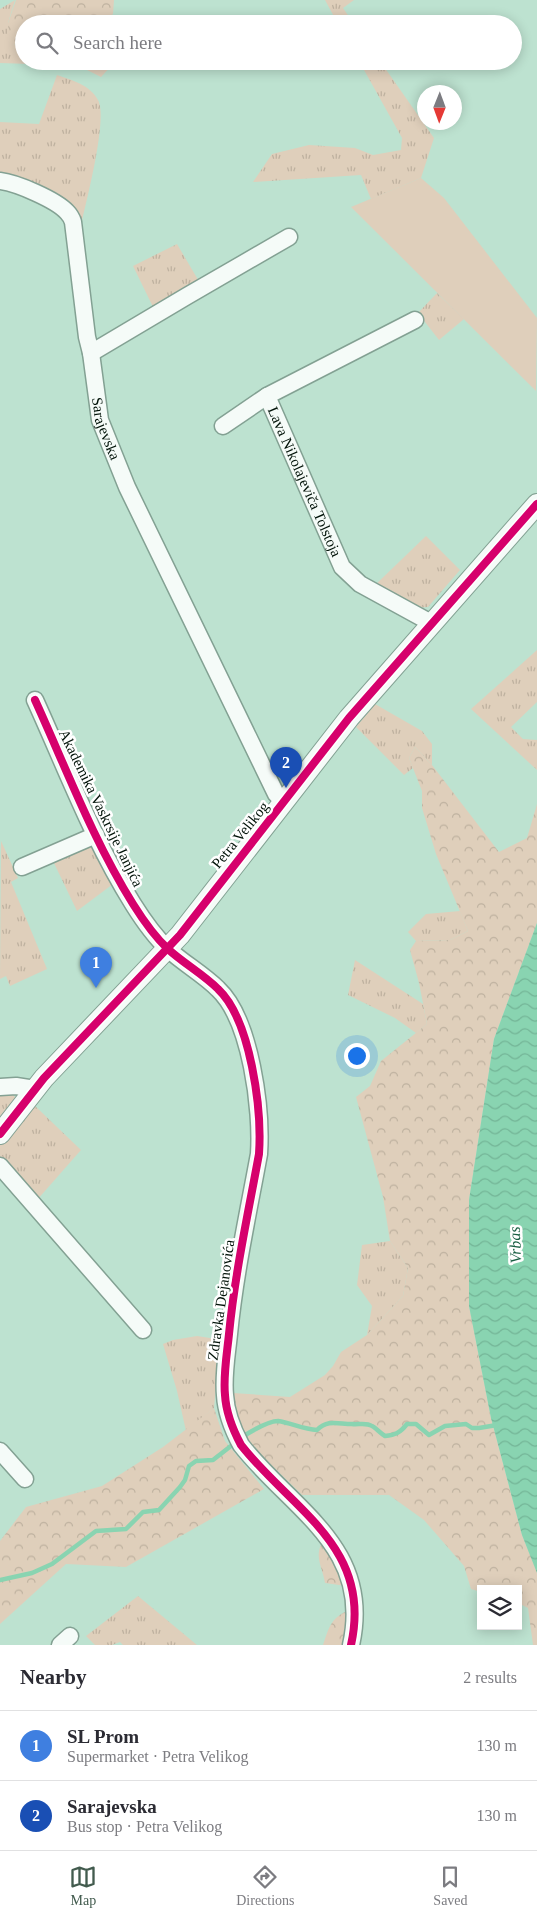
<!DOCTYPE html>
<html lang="en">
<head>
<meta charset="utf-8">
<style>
	:root { --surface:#fff; --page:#f2f2f3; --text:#2b2b33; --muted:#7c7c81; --line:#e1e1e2; --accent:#425b4e }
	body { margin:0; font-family:"Times New Roman",serif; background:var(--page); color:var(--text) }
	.controls { position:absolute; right:15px; bottom:15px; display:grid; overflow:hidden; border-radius:0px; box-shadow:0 2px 12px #0003 }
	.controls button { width:45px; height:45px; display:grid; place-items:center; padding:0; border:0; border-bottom:1px solid var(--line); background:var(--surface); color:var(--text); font:25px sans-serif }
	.compass { position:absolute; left:417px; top:85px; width:45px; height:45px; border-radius:50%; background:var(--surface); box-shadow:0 2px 12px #0003; rotate:181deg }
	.you { position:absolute; left:356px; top:1055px; width:18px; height:18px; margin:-12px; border:4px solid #fff; border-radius:50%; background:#1a73e8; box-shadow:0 0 0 8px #1a73e833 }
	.badge { display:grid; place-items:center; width:32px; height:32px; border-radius:50%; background:var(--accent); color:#fff; font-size:16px; font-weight:700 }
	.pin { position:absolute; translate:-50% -41px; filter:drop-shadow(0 1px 2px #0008) }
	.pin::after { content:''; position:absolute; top:26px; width:18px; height:15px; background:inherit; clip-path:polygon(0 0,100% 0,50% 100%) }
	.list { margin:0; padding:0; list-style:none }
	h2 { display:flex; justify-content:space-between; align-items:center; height:65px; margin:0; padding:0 20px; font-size:21px }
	h2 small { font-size:16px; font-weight:400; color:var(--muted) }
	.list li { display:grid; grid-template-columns:32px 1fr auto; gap:15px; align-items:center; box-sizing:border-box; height:70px; padding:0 20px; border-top:1px solid var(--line) }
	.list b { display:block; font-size:19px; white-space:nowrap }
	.list p { margin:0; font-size:16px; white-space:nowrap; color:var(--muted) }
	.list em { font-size:16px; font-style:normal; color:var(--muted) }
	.icon { flex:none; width:28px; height:28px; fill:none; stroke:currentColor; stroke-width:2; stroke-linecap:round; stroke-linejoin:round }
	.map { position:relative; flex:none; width:537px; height:1645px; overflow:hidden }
	.search { position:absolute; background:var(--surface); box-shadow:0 2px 12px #0003; left:15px; right:15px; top:15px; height:55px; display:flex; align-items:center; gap:12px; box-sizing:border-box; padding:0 18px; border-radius:28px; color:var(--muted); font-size:19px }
	.sheet { height:205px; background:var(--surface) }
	nav { display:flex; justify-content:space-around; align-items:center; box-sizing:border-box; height:70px; border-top:1px solid var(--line); background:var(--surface); font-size:14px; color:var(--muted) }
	nav a { display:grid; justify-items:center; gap:2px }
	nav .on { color:var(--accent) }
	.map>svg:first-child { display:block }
	.grass { fill:url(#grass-tufts) }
	.forest { fill:url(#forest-crowns) }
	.green { fill:#dfcfbb }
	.water { fill:url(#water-waves) }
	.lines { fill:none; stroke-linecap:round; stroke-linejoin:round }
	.stream { stroke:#89d4b1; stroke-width:4.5 }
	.minor-casing { stroke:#83a193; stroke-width:19 }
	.tertiary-casing { stroke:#83a193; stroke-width:22 }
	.minor { stroke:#f5fbf8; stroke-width:16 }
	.tertiary { stroke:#f5fbf8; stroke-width:20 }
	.cycleway-casing { stroke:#fff; stroke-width:11 }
	.cycleway { stroke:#d6006c; stroke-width:8 }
	.labels { text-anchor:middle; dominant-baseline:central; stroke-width:5; stroke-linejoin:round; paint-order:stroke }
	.street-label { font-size:15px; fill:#001208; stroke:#fff }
	.water-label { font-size:16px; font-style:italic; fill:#195f43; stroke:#fff }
</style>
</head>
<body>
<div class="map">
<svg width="537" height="1645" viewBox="0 0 537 1645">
	<defs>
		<pattern id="grass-tufts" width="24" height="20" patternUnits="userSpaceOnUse" patternTransform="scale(1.25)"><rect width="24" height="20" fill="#dfcfbb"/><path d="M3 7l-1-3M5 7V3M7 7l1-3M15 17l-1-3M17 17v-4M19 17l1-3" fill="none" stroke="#beb19f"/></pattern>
		<pattern id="forest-crowns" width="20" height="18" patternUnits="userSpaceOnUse" patternTransform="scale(1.25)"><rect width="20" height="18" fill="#dfcfbb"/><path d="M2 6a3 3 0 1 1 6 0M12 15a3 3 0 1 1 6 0" fill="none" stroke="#beb19f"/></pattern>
		<pattern id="water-waves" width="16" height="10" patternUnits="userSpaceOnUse" patternTransform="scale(1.25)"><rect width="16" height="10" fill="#89d4b1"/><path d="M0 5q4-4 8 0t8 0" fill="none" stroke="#74b597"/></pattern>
	</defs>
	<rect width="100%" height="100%" fill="#bde2d0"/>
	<g class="grass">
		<path d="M 15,0 L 8,23 L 14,45 L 24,40 L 24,61 L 114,61 L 114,63 L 101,77 L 83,68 L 60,65 L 0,63 L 0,9 Z"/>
		<path d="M 325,0 L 354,0 L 343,8 L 354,24 L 338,24 Z"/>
		<path d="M 359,61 L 380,61 L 434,138 L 421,178 L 371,199 L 361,175 L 253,182 L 272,154 L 309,145 L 355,148 L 373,155 L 401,150 L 402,138 Z"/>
		<path d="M 57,75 C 72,80 90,85 98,100 C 108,117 87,199 82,221 L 77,212 L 69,204 L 0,176 L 0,122 L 39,124 Z"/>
		<path d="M 177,244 L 200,283 L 154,309 L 133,266 Z"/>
		<path d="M 437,293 L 464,319 L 439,340 L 418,313 Z"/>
		<path d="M 426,536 L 460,570 L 428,607 L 415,608 L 374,586 Z"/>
		<path d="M 537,650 L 537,702 L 511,727 L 523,739 L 537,740 L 537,770 L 471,709 Z"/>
		<path d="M 375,704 L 422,731 L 432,744 L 432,765 L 415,747 L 409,758 L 413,768 L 404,775 L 356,727 Z"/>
		<path d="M 1,841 L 18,878 L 11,882 L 47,969 L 10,986 L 6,976 L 0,979 Z"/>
		<path d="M 87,847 L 93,847 L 113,884 L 77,911 L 53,861 Z"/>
		<path d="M 460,911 L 468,931 L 450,940 L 416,941 L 408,932 L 426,914 Z"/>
		<path d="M 355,960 L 423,1004 L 427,1024 L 416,1033 L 395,1018 L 348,995 Z"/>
		<path d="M 11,1093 L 15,1097 L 16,1100 L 0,1118 L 0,1094 Z"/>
		<path d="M 33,1104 L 81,1150 L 37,1200 L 0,1157 L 0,1144 Z"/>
		<path d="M 390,1241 L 408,1268 L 403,1296 L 367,1335 L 372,1306 L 357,1285 L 362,1245 Z"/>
		<path d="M 197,1336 L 210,1338 L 214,1342 L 220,1341 L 214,1408 L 186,1431 L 177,1391 L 163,1344 L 173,1340 Z"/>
		<path d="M 138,1596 L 197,1645 L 123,1645 L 120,1642 L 112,1645 L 95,1645 L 86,1636 Z"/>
	</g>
	<g class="forest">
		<path d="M 16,0 L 114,0 L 113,14 L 101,24 L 78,21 L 61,24 L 24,24 L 24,40 L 14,45 L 8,41 L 8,23 Z"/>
		<path d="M 415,747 L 432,765 L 499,852 L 527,838 L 537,804 L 537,923 L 494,1039 L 469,1200 L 469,1306 L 491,1418 L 522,1535 L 537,1572 L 537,1645 L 533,1645 L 528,1608 L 518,1603 L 518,1589 L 481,1589 L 481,1592 L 471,1589 L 464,1566 L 424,1520 L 389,1495 L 302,1495 L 251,1445 L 233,1407 L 233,1393 L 290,1397 L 325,1375 L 333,1366 L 341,1352 L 367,1335 L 403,1296 L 408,1268 L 390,1241 L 383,1197 L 356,1097 L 370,1086 L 381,1061 L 427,1024 L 419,983 L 410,950 L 416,941 L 450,940 L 468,931 L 436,854 L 422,808 L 422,791 L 409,758 Z"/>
		<path d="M 214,1408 L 225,1441 L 264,1489 L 126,1567 L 66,1564 L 0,1624 L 0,1541 L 26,1507 L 102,1486 L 163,1447 Z"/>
		<path d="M 322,1543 L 338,1567 L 346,1586 L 325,1583 C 323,1568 314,1557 322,1543 Z"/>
		<path d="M 347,1611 L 347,1645 L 323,1645 C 329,1628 330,1619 347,1611 Z"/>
	</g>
	<path class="green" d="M 421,178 L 444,198 L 537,318 L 536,391 L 351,207 Z"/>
	<path class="water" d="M 537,923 L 537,1573 L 522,1535 L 491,1418 L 469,1306 L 469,1200 L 494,1039 Z"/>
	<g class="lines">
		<g class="stream">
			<path d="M 242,1437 C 250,1432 269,1421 278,1421 C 291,1423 303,1429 317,1430 C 328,1419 338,1424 352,1424 C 358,1425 366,1422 372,1426 C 376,1428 380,1433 385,1436 C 395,1435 400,1433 407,1424 L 416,1424 L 429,1435 L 445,1426 L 466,1424 L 472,1428 L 479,1428 L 497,1425"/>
			<path d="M 0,1580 L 32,1573 L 52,1564 L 96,1531 L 126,1529 L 143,1512 L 159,1510 L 180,1487 L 185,1480 L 189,1466 L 196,1461 L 213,1460 L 236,1442"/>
		</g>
		<defs>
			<g id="minor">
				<path id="s1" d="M 0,181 C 17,183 56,200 67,212 C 70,215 72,219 73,222 L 87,337 L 91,353 L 100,420 L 127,487 L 276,794 L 284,803"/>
				<path id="s2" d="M 415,320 L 267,396 L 342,567 L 360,584 L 433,624"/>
				<path d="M 91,353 L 187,296 L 289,237"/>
				<path d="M 223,426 L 267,396"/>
				<path d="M 35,700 C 66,768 93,840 133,904 C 143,920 154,936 168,949 C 183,963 203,974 218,989 C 251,1020 262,1110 259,1154 C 248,1214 235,1273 229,1334 C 227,1354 223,1375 225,1395 C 226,1413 233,1430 241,1445 C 292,1510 373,1547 351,1645"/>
				<path d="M 22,867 L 96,835"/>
				<path d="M 0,1087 L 16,1086 L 35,1089"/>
				<path d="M 0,1166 L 143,1330"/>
				<path d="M 0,1451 L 25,1479"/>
				<path d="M 60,1645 L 70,1636"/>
			</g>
			<path id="tertiary" d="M 0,1134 L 44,1078 L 180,935 L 349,718 L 537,504"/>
		</defs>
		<use href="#minor" class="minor-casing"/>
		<use href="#tertiary" class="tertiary-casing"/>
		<use href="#minor" class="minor"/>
		<use href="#tertiary" class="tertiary"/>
		<defs>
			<g id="cycleway">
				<path d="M 35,700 C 66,768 93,840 133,904 C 143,920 154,936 168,949 C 183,963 203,974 218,989 C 251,1020 262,1110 259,1154 C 248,1214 235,1273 229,1334 C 227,1354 223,1375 225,1395 C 226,1413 233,1430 241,1445 C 292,1510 373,1547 351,1645"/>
				<path d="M 0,1134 L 44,1078 L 180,935 L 349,718 L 537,504"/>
			</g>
		</defs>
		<use href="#cycleway" class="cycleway-casing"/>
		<use href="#cycleway" class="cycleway"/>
	</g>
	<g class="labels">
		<g class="street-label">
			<text stroke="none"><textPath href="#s1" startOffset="296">Sarajevska</textPath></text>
			<text stroke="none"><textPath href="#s2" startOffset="260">Lava Nikolajeviča Tolstoja</textPath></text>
			<text transform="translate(101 808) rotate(64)">Akademika Vaskrsije Janjića</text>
			<text transform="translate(240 835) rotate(-51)">Petra Velikog</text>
			<text transform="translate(221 1300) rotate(-82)">Zdravka Dejanovića</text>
		</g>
		<g class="water-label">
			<text transform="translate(515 1245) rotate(-92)">Vrbas</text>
		</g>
	</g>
</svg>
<div class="controls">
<button><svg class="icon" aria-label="layers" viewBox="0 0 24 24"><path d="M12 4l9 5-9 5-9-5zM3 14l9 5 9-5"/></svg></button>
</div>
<svg class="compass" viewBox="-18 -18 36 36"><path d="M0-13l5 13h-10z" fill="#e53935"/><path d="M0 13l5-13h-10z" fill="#7c7c81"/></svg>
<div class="you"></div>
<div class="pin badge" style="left:96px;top:988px;background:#3f7fe0">1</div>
<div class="pin badge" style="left:286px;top:788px;background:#1a4fb4">2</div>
<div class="search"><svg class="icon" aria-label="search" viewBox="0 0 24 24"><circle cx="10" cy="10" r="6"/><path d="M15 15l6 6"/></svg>Search here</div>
</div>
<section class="sheet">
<h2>Nearby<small>2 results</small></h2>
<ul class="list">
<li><span class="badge" style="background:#3f7fe0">1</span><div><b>SL Prom</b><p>Supermarket · Petra Velikog</p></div><em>130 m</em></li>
<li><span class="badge" style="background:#1a4fb4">2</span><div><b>Sarajevska</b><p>Bus stop · Petra Velikog</p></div><em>130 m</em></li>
</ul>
</section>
<nav>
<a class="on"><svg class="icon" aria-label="map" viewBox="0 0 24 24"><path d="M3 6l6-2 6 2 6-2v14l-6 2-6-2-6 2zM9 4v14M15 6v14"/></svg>Map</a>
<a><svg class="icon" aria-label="directions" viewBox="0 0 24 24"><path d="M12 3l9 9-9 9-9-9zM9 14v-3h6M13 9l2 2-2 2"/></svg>Directions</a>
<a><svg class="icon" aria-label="saved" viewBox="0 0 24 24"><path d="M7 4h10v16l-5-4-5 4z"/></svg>Saved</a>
</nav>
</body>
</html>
